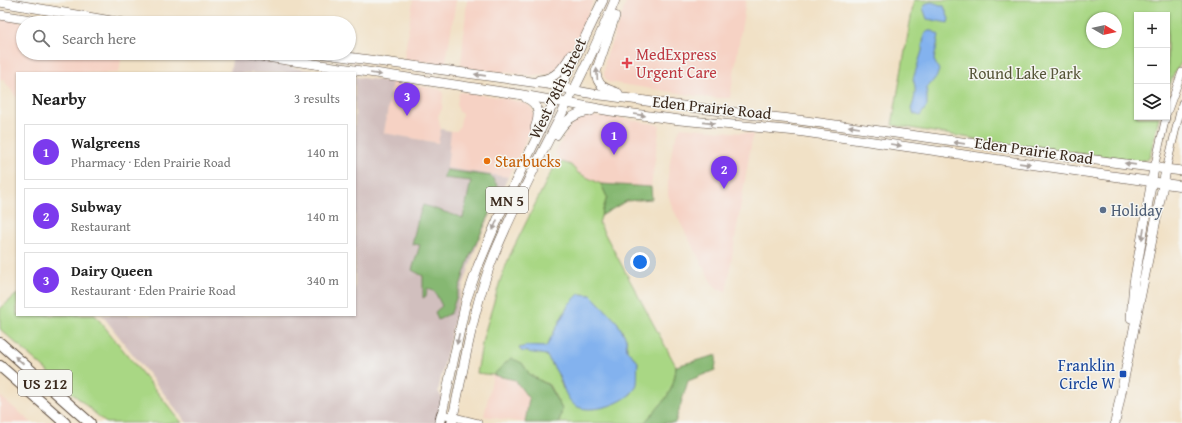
<!DOCTYPE html>
<html lang="en">
<head>
<meta charset="utf-8">
<style>
	:root { --surface:#fff; --page:#f2f2f2; --text:#222; --muted:#767676; --line:#e0e0e0; --accent:#7c3aed }
	body { margin:0; font-family:"Gentium Book Plus",serif; background:var(--page); color:var(--text) }
	.controls { position:absolute; right:12px; top:12px; display:grid; overflow:hidden; border-radius:0px; box-shadow:0 1px 3px #0004 }
	.controls button { width:36px; height:36px; display:grid; place-items:center; padding:0; border:0; border-bottom:1px solid var(--line); background:var(--surface); color:var(--text); font:20px sans-serif }
	.compass { position:absolute; left:1086px; top:12px; width:36px; height:36px; border-radius:50%; background:var(--surface); box-shadow:0 1px 3px #0004; rotate:99deg }
	.you { position:absolute; left:640px; top:262px; width:14px; height:14px; margin:-10px; border:3px solid #fff; border-radius:50%; background:#1a73e8; box-shadow:0 0 0 6px #1a73e833 }
	.badge { display:grid; place-items:center; width:26px; height:26px; border-radius:50%; background:var(--accent); color:#fff; font-size:13px; font-weight:700 }
	.pin { position:absolute; translate:-50% -33px; filter:drop-shadow(0 1px 2px #0008) }
	.pin::after { content:''; position:absolute; top:21px; width:14px; height:12px; background:inherit; clip-path:polygon(0 0,100% 0,50% 100%) }
	.list { margin:0; padding:0; list-style:none }
	h2 { display:flex; justify-content:space-between; align-items:center; height:52px; margin:0; padding:0 16px; font-size:17px }
	h2 small { font-size:13px; font-weight:400; color:var(--muted) }
	.list li { display:grid; grid-template-columns:26px 1fr auto; gap:12px; align-items:center; box-sizing:border-box; height:56px; margin:0 8px 8px; padding:0 8px; border:1px solid var(--line); border-radius:0px }
	.list b { display:block; font-size:15px; white-space:nowrap }
	.list p { margin:0; font-size:13px; white-space:nowrap; color:var(--muted) }
	.list em { font-size:13px; font-style:normal; color:var(--muted) }
	.icon { flex:none; width:22px; height:22px; fill:none; stroke:currentColor; stroke-width:2; stroke-linecap:round; stroke-linejoin:round }
	.map { position:relative; flex:none; width:1182px; height:423px; overflow:hidden }
	.search { position:absolute; background:var(--surface); box-shadow:0 1px 3px #0004; left:16px; top:16px; width:340px; height:44px; display:flex; align-items:center; gap:10px; box-sizing:border-box; padding:0 14px; border-radius:22px; color:var(--muted); font-size:15px }
	.panel { position:absolute; background:var(--surface); box-shadow:0 1px 3px #0004; left:16px; top:72px; width:340px; height:244px; border-radius:0px }
	.map>svg:first-child { display:block }
	.built { fill:#f6d2c4 }
	.industrial { fill:#d1bfbe }
	.green { fill:#a9d784; stroke:#728051; fill-rule:evenodd }
	.forest { fill:#86b872; stroke:#607148 }
	.water { fill:#83b2ee; stroke:#5f6e86 }
	.lines { fill:none; stroke-linecap:round; stroke-linejoin:round }
	.minor-casing { stroke:#564537; stroke-width:8 }
	.major-casing { stroke:#564537; stroke-width:10 }
	.highway-casing { stroke:#564537; stroke-width:12 }
	.minor { stroke:#fff; stroke-width:7 }
	.major { stroke:#fff; stroke-width:9 }
	.highway { stroke:#fff; stroke-width:10 }
	.oneway { fill:#a79f9a }
	.health-dot { fill:#e0444e; stroke:#f6f6f2; stroke-width:1.5 }
	.food-dot { fill:#e8710a; stroke:#f6f6f2; stroke-width:1.5 }
	.service-dot { fill:#5c6f8a; stroke:#f6f6f2; stroke-width:1.5 }
	.transit-dot { fill:#1a4fb4; stroke:#f6f6f2; stroke-width:1.5 }
	.labels { text-anchor:middle; dominant-baseline:central; stroke-width:3; stroke-linejoin:round; paint-order:stroke }
	.shield { fill:#f6f6f2; stroke:#73675e; stroke-width:1 }
	.shield-label { font-size:15px; font-weight:bold; fill:#3b2a1e }
	.health-label { font-size:16px; fill:#be3a42; stroke:#f6f6f2; text-anchor:start }
	.park-label { font-size:16px; fill:#565538; stroke:#f6f6f2 }
	.street-label { font-size:16px; fill:#3b2a1e; stroke:#f6f6f2 }
	.food-label { font-size:16px; fill:#c56008; stroke:#f6f6f2; text-anchor:start }
	.service-label { font-size:16px; fill:#4e5e75; stroke:#f6f6f2; text-anchor:start }
	.transit-label { font-size:16px; fill:#164399; stroke:#f6f6f2; text-anchor:end }
</style>
</head>
<body>
<div class="map">
<svg width="1182" height="423" viewBox="0 0 1182 423">
	<rect width="100%" height="100%" fill="#f6f6f2"/>
	<filter id="ink" filterUnits="userSpaceOnUse"><feTurbulence type="fractalNoise" baseFrequency=".025" numOctaves="2"/><feDisplacementMap in="SourceGraphic" scale="8" xChannelSelector="R" yChannelSelector="G"/><feConvolveMatrix kernelMatrix="1 2 1 2 8 2 1 2 1" color-interpolation-filters="sRGB"/></filter>
	<filter id="wash" filterUnits="userSpaceOnUse"><feTurbulence type="fractalNoise" baseFrequency=".012" numOctaves="4" result="noise"/><feDisplacementMap in="SourceGraphic" scale="16" xChannelSelector="R" yChannelSelector="G"/><feGaussianBlur stdDeviation="0.9" result="paint"/><feColorMatrix in="noise" values="0 0 0 0 0 0 0 0 0 0 0 0 0 0 0 0 0 1.4 0 .05"/><feComposite in="paint" operator="in"/></filter>
	<g filter="url(#wash)">
		<rect width="100%" height="100%" fill="#f1e1c6"/>
		<g class="built">
			<path d="M 413,0 L 456,0 L 446,62 L 443,64 L 404,59 Z"/>
			<path d="M 467,0 L 594,0 L 582,29 L 561,65 L 550,74 L 535,76 L 466,68 L 461,64 Z"/>
			<path d="M 627,0 L 746,0 L 730,98 L 710,98 L 608,82 L 604,76 L 605,60 Z"/>
			<path d="M 2,15 L 23,23 L 23,53 L 122,53 L 119,73 L 17,73 L 17,98 L 3,79 L 0,81 L 0,27 Z"/>
			<path d="M 392,82 L 439,89 L 443,92 L 442,109 L 438,116 L 441,129 L 439,143 L 384,133 Z"/>
			<path d="M 461,92 L 505,98 L 524,103 L 530,106 L 533,111 L 535,118 L 524,145 L 508,177 L 446,168 L 451,131 L 457,131 L 460,125 L 462,114 L 459,112 L 457,105 L 459,93 Z"/>
			<path d="M 585,116 L 620,118 L 660,125 L 651,187 L 601,184 L 578,173 L 571,165 L 562,162 L 555,153 L 570,126 Z"/>
			<path d="M 681,127 L 753,134 L 726,292 L 717,288 L 712,283 L 673,209 L 668,195 L 668,175 L 673,144 Z"/>
			<path d="M 493,375 L 515,380 L 530,400 L 525,423 L 484,416 Z"/>
			<path d="M 0,396 L 32,423 L 0,423 Z"/>
		</g>
		<g class="industrial">
			<path d="M 233,53 L 295,68 L 328,73 L 230,73 Z"/>
			<path d="M 355,77 L 392,82 L 384,133 L 438,143 L 441,129 L 451,131 L 447,168 L 508,177 L 478,242 L 460,295 L 438,391 L 444,401 L 440,423 L 187,423 L 102,315 L 355,315 Z"/>
		</g>
		<g class="green">
			<path d="M 914,0 L 1182,0 L 1182,62 L 1176,70 L 1167,90 L 1167,15 L 1137,15 L 1137,117 L 1159,117 L 1150,156 L 1145,160 L 1138,161 L 1006,144 L 892,125 ZM 1092,18 L 1116,18 L 1116,42 L 1092,42 Z"/>
			<path d="M 562,162 L 571,165 L 578,173 L 601,184 L 607,197 L 599,223 L 676,366 C 674,395 662,403 644,423 L 559,423 L 562,409 L 549,385 L 530,375 L 522,363 L 502,368 L 493,375 L 477,373 L 483,338 L 501,278 L 510,255 L 548,178 L 554,168 ZM 579,294 L 591,295 L 617,322 L 626,338 L 627,350 L 638,362 L 631,394 L 605,407 L 563,389 L 557,372 L 546,355 L 519,348 L 528,346 L 546,347 L 569,304 Z"/>
			<path d="M 17,294 L 17,315 L 95,315 L 182,423 L 106,423 L 0,329 L 0,309 Z"/>
		</g>
		<g class="forest">
			<path d="M 446,170 L 491,176 L 501,191 L 470,256 L 451,313 L 438,320 L 435,312 L 442,306 L 435,292 L 427,288 L 426,296 L 423,298 L 423,276 L 412,270 L 420,245 L 412,244 L 418,219 L 423,205 L 463,218 L 471,181 L 443,178 Z"/>
			<path d="M 601,184 L 651,187 L 652,199 L 626,201 L 601,216 L 607,197 Z"/>
			<path d="M 717,355 L 715,370 L 688,381 L 675,423 L 644,423 C 662,403 674,395 676,366 Z"/>
			<path d="M 511,358 L 522,363 L 530,375 L 548,385 L 562,409 L 559,423 L 525,423 L 529,399 L 515,380 L 493,375 Z"/>
		</g>
		<g class="water">
			<path d="M 932,2 L 944,6 L 949,19 L 948,23 L 927,19 L 923,8 L 927,3 Z"/>
			<path d="M 928,31 L 933,31 L 939,35 L 934,60 L 939,70 L 937,76 L 927,88 L 927,106 L 920,116 L 914,114 L 911,109 C 915,99 917,89 913,79 L 922,51 L 924,35 Z"/>
			<path d="M 579,294 L 591,295 L 617,322 L 626,338 L 627,350 L 638,362 C 637,369 638,377 637,384 C 632,403 587,417 573,404 C 565,396 563,386 559,376 C 555,369 551,362 546,355 L 521,351 L 519,348 L 527,346 L 546,347 L 569,304 Z"/>
		</g>
	</g>
	<g filter="url(#ink)">
		<g class="lines">
			<defs>
				<g id="minor">
					<path d="M 1167,113 L 1182,72"/>
					<path d="M 1154,168 L 1166,117"/>
					<path d="M 1166,170 L 1182,103"/>
					<path d="M 442,414 L 478,423"/>
				</g>
				<g id="major">
					<path d="M 0,2 L 123,23"/>
					<path d="M 0,15 L 50,23"/>
					<path d="M 615,16 L 596,72 C 597,86 605,89 618,93"/>
					<path d="M 240,53 L 517,94 L 611,111 L 680,120 L 797,131 L 1182,186"/>
					<path d="M 318,53 L 554,85 C 580,93 606,96 632,99 C 685,107 738,113 790,119 C 921,136 1051,155 1182,171"/>
					<path d="M 539,80 C 555,79 563,69 571,55"/>
					<path d="M 526,98 C 540,104 540,115 535,128"/>
					<path d="M 556,135 C 565,121 573,113 591,111"/>
					<path d="M 1131,318 L 1134,283 L 1154,168"/>
					<path d="M 442,414 L 466,301 L 478,266 L 500,214 L 603,0"/>
					<path d="M 453,417 C 465,363 473,307 494,255 C 530,168 580,87 615,0"/>
					<path d="M 1115,423 L 1166,170"/>
				</g>
				<g id="highway">
					<path d="M 0,343 L 90,423"/>
					<path d="M 0,366 L 65,423"/>
					<path d="M 440,423 L 442,414"/>
					<path d="M 452,423 L 453,417"/>
				</g>
			</defs>
			<use href="#minor" class="minor-casing"/>
			<use href="#major" class="major-casing"/>
			<use href="#highway" class="highway-casing"/>
			<use href="#minor" class="minor"/>
			<use href="#major" class="major"/>
			<use href="#highway" class="highway"/>
		</g>
		<defs><path id="oneway-solid" d="M-6-.8H1V-3.2L6.5 0L1 3.2V.8H-6Z"/></defs>
		<g class="oneway">
			<use href="#oneway-solid" transform="translate(376 74) rotate(9)"/>
			<use href="#oneway-solid" transform="translate(597 74) rotate(-94)"/>
			<use href="#oneway-solid" transform="translate(480 75) rotate(-172)"/>
			<use href="#oneway-solid" transform="translate(640 115) rotate(8)"/>
			<use href="#oneway-solid" transform="translate(709 123) rotate(6)"/>
			<use href="#oneway-solid" transform="translate(854 127) rotate(-171)"/>
			<use href="#oneway-solid" transform="translate(959 143) rotate(-172)"/>
			<use href="#oneway-solid" transform="translate(896 145) rotate(9)"/>
			<use href="#oneway-solid" transform="translate(1025 164) rotate(8)"/>
			<use href="#oneway-solid" transform="translate(1130 164) rotate(-172)"/>
			<use href="#oneway-solid" transform="translate(495 225) rotate(112)"/>
			<use href="#oneway-solid" transform="translate(1143 234) rotate(101)"/>
			<use href="#oneway-solid" transform="translate(458 339) rotate(102)"/>
			<use href="#oneway-solid" transform="translate(19 360) rotate(-138)"/>
		</g>
	</g>
	<path class="health-dot" d="M625 57h4v4h4v4h-4v4h-4v-4h-4v-4h4z"/>
	<circle class="food-dot" cx="487" cy="161" r="4"/>
	<circle class="service-dot" cx="1103" cy="210" r="4"/>
	<rect class="transit-dot" x="1119" y="370" width="8" height="8" rx="2"/>
	<g class="labels">
		<g class="shield">
			<rect x="486" y="187" width="42" height="26" rx="3"/>
			<rect x="18" y="370" width="54" height="26" rx="3"/>
		</g>
		<g class="shield-label">
			<text x="507" y="200">MN 5</text>
			<text x="45" y="383">US 212</text>
		</g>
		<g class="health-label">
			<text x="636" y="54">MedExpress<tspan x="636" dy="18">Urgent Care</tspan></text>
		</g>
		<g class="park-label">
			<text x="1025" y="73">Round Lake Park</text>
		</g>
		<g class="street-label">
			<text transform="translate(557 88) rotate(-64)">West 78th Street</text>
			<text transform="translate(712 107) rotate(6)">Eden Prairie Road</text>
			<text transform="translate(1034 150) rotate(8)">Eden Prairie Road</text>
		</g>
		<g class="food-label">
			<text x="495" y="161">Starbucks</text>
		</g>
		<g class="service-label">
			<text x="1111" y="210">Holiday</text>
		</g>
		<g class="transit-label">
			<text x="1115" y="365">Franklin<tspan x="1115" dy="18">Circle W</tspan></text>
		</g>
	</g>
</svg>
<div class="controls">
<button>+</button>
<button>−</button>
<button><svg class="icon" aria-label="layers" viewBox="0 0 24 24"><path d="M12 4l9 5-9 5-9-5zM3 14l9 5 9-5"/></svg></button>
</div>
<svg class="compass" viewBox="-18 -18 36 36"><path d="M0-13l5 13h-10z" fill="#e53935"/><path d="M0 13l5-13h-10z" fill="#767676"/></svg>
<div class="you"></div>
<div class="pin badge" style="left:614px;top:155px">1</div>
<div class="pin badge" style="left:724px;top:189px">2</div>
<div class="pin badge" style="left:407px;top:116px">3</div>
<div class="search"><svg class="icon" aria-label="search" viewBox="0 0 24 24"><circle cx="10" cy="10" r="6"/><path d="M15 15l6 6"/></svg>Search here</div>
<section class="panel">
<h2>Nearby<small>3 results</small></h2>
<ul class="list">
<li><span class="badge">1</span><div><b>Walgreens</b><p>Pharmacy · Eden Prairie Road</p></div><em>140 m</em></li>
<li><span class="badge">2</span><div><b>Subway</b><p>Restaurant</p></div><em>140 m</em></li>
<li><span class="badge">3</span><div><b>Dairy Queen</b><p>Restaurant · Eden Prairie Road</p></div><em>340 m</em></li>
</ul>
</section>
</div>
</body>
</html>
